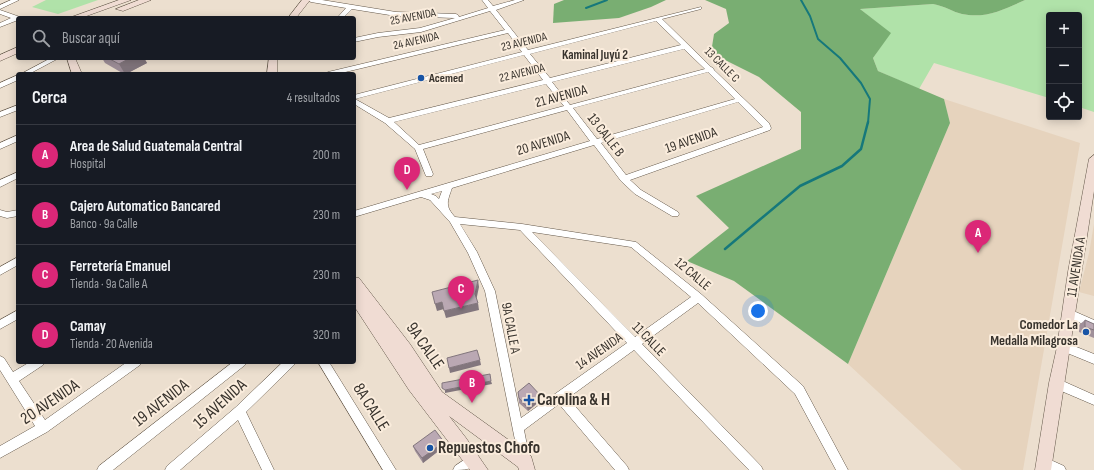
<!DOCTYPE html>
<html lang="es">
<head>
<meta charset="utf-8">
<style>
	:root { --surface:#171b24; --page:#242831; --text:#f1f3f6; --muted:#9ea1a6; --line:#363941; --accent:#db2777 }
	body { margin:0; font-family:"Sofia Sans Condensed",sans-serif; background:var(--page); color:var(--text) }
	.controls { position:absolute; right:12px; top:12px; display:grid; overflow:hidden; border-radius:4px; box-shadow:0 2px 10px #0003 }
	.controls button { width:36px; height:36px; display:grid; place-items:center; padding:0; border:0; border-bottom:1px solid var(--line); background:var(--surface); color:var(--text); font:20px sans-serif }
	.you { position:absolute; left:758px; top:311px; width:14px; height:14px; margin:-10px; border:3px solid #fff; border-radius:50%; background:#1a73e8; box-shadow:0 0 0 6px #1a73e833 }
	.badge { display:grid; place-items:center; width:26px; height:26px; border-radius:50%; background:var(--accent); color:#fff; font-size:13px; font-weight:700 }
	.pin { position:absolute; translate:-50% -33px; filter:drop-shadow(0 1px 2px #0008) }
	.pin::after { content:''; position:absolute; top:21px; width:14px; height:12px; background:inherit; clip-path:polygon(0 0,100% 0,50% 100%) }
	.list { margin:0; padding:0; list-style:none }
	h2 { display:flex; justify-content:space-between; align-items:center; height:52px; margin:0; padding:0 16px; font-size:17px }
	h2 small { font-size:13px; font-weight:400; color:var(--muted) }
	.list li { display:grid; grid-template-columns:26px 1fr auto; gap:12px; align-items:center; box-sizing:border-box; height:60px; padding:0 16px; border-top:1px solid var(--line) }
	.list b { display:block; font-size:15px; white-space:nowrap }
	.list p { margin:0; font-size:13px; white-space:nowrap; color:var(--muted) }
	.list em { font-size:13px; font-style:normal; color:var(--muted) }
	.icon { flex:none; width:22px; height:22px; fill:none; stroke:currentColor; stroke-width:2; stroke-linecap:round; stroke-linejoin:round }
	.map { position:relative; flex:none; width:1094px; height:470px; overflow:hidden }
	.search { position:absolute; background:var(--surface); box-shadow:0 2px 10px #0003; left:16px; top:16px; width:340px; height:44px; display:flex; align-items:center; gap:10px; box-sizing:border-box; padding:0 14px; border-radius:4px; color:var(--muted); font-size:15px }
	.panel { position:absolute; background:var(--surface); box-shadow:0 2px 10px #0003; left:16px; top:72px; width:340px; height:292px; border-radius:4px }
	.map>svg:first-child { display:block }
	.built { fill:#e6d3bd }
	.green { fill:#b0e2a9 }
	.forest { fill:#79ae72 }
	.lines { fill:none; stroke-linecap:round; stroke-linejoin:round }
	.stream-far1 { stroke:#16787b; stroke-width:2 }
	.stream { stroke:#16787b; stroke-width:2.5 }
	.street-casing { stroke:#64584a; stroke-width:1 }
	.secondary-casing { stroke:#64584a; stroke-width:1 }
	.street { fill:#fff; fill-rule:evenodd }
	.secondary { fill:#f0dcd3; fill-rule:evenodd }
	.wall { fill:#a0909a }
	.shaded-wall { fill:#82767d }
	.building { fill:#baa8b3; stroke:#82767d }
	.poi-dot { fill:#1854a5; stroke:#faecdc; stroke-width:1.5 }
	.labels { text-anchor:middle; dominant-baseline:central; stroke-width:4; stroke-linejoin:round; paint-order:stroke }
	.far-street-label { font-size:12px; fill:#38332d; stroke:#faecdc }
	.far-poi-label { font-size:12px; font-weight:bold; fill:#38332d; stroke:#faecdc; text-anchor:start }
	.far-neighbourhood-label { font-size:13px; font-weight:bold; fill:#38332d; stroke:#faecdc }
	.street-label { font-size:14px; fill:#38332d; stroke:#faecdc }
	.poi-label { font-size:14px; font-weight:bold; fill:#38332d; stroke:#faecdc; text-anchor:end }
	.near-street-label { font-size:17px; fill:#38332d; stroke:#faecdc }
	.near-poi-label { font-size:17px; font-weight:bold; fill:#38332d; stroke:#faecdc; text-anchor:start }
</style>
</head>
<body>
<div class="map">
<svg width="1094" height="470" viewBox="0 0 1094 470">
	<rect width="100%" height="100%" fill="#ecdfcf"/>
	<g class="built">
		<path d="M 944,99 L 1080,143 L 1023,470 L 962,470 L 848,364 L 950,123 Z"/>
		<path d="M 1094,224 L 1094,296 L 1079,292 L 1089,253 Z"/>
	</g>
	<g class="green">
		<path d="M 46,0 L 98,0 L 58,14 L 32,7 Z"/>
		<path d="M 1025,0 L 1094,0 L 1094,112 L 1079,107 L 1079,15 L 1049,15 L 1049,98 L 934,63 L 919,89 L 878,71 L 873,58 L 890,33 L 860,9 L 933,4 C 945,6 953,12 962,14 C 986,19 1005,9 1025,0 Z"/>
	</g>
	<g class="forest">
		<path d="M 564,0 L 666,0 L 651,7 L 619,18 L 553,23 L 554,4 Z"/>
		<path d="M 705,0 L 1025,0 C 1005,9 986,19 962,14 C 953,12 945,6 933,4 L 860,9 L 891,33 L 873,58 L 878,71 L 944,99 L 950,123 L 848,364 L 734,281 L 687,261 L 729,228 L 696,196 L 801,149 L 801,112 L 759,77 L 711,53 L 714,34 L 729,23 L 726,9 Z"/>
	</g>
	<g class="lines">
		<g class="stream-far1">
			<path d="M 801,0 L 810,16 L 818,39 L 840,58 L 861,83 L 870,99 L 868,123"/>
			<path d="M 586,8 L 607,0"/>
		</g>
		<path class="stream" d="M 725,249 L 800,186 L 842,166 L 861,149 L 868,122"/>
		<defs>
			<g id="street">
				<path d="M 11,0 L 19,0 L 0,9 L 0,5 Z"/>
				<path d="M 308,0 L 322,0 L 396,12 L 456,14 L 458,15 L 459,17 L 488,8 L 482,0 L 488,0 L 493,6 L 515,0 L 524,0 L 496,10 L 528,50 L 701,7 L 701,9 L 662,19 L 711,67 L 713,68 L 714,70 L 769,123 L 771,128 L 770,130 L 630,180 L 641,190 L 678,212 L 679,214 L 678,216 L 672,216 L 635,194 L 621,181 L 594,145 L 452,188 C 447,202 445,206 455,217 L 522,224 L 636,242 L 701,294 L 803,386 L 848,470 L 836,470 L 795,394 L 698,303 L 642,344 L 761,466 L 763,470 L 749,470 L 634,350 L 568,398 L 627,466 L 629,470 L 615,470 L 559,404 L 524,430 L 530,461 L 528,465 L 524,467 L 520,465 L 485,291 L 468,253 L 450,222 L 430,200 L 421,197 L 354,217 L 354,211 L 590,141 L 567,110 L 423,149 L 433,174 L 432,176 L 426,176 L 415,149 L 385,123 L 354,104 L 354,95 L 522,52 L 508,33 L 337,74 L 325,74 L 328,72 L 505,30 L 490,11 L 421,32 L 378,37 L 354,42 L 354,38 L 378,33 L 420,28 L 455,18 L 396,16 L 352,9 L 343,18 L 337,18 L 346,8 L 311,2 ZM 656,21 L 681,45 L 550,78 L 530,54 ZM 684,49 L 705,69 L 570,105 L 552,82 ZM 524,55 L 543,80 L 389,118 L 355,99 ZM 708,72 L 735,99 L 597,139 L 573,108 ZM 546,84 L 564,106 L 419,145 L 394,122 ZM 738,102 L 763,127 L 626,175 L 601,143 ZM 442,191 L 439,199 L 436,196 L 431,194 ZM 460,224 L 520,230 L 627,343 L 521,418 L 495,291 L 477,252 ZM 532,232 L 631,247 L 691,297 L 635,337 Z"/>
				<path d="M 0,10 L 20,17 L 21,18 L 18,18 L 18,20 L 0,27 L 0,23 L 11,18 L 0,14 Z"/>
				<path d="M 51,58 L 59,58 L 29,74 L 21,74 Z"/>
				<path d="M 18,75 L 18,80 L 0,88 L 0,83 Z"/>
				<path d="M 18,105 L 18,110 L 0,117 L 0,112 Z"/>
				<path d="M 18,135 L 18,141 L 0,149 L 0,143 Z"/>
				<path d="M 18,172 L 18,178 L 0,187 L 0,180 Z"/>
				<path d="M 0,210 L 7,212 L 18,210 L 18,216 L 7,218 L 0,216 Z"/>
				<path d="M 18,257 L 18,265 L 0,275 L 0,267 Z"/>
				<path d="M 1069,309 L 1094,320 L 1094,329 L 1065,316 L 1064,313 L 1065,310 Z"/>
				<path d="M 18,310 L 18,319 L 0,329 L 0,320 Z"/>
				<path d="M 1064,342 L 1094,354 L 1094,364 L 1060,350 L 1059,347 L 1060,344 Z"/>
				<path d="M 0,356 L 4,358 L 13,372 L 30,362 L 44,362 L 43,365 L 19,381 L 45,420 L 127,362 L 141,362 L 140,365 L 47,432 L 0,458 L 0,446 L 35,426 L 0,370 Z"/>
				<path d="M 233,362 L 246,362 L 245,365 L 113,470 L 97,470 L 99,466 Z"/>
				<path d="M 283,362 L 295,362 L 294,365 L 246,412 L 274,470 L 262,470 L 238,420 L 180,470 L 165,470 L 167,466 L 236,407 Z"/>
				<path d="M 318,362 L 329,362 L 396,470 L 383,470 Z"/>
				<path d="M 1056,378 L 1094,395 L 1094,405 L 1052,387 L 1051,383 L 1052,379 Z"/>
				<path d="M 473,454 L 477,456 L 479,460 C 474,470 464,470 453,470 L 455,466 Z"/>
				<path d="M 1044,457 L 1064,466 L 1066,470 L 1046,470 L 1040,467 L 1038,463 L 1040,459 Z"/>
			</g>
			<g id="secondary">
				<path d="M 119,0 L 131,0 L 81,18 L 69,18 Z"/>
				<path d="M 139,0 L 151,0 L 123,11 L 116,9 Z"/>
				<path d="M 302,0 L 310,0 L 296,18 L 288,18 Z"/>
				<path d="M 18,47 L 18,53 L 0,61 L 0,55 Z"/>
				<path d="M 67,58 L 75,58 L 82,74 L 72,74 Z"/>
				<path d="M 269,58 L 277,58 L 277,74 L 267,74 Z"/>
				<path d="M 1094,155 L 1094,191 L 1051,470 L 1035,470 L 1049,383 L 1057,347 L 1068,272 L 1089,159 Z"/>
				<path d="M 354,277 L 359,278 L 410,344 L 442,392 L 531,456 L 535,470 L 519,470 L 518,467 L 449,416 L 466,438 L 488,470 L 470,470 L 409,390 L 354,306 Z"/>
			</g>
		</defs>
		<use href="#street" class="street-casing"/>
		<use href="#secondary" class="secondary-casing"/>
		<use href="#street" class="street"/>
		<use href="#secondary" class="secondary"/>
	</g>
	<g class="wall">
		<path d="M 102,58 L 144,58 L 147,63 L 126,74 L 124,74 L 105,63 Z"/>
		<path d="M 1085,320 L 1094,324 L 1094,338 L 1079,332 L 1079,325 Z"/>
		<path d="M 518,392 L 541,400 L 528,411 L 519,403 Z"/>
		<path d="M 413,446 L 445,446 L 423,463 L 415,451 Z"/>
	</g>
	<g class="shaded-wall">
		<path d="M 130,58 L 144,58 L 147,63 L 126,74 L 125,74 L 119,64 Z"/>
		<path d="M 478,280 L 479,287 L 476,301 L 475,294 Z"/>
		<path d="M 442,302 L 444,309 L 437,311 L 435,304 Z"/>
		<path d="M 478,303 L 479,310 L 446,318 L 444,311 Z"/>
		<path d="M 480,360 L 481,365 L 450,373 L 449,368 Z"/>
		<path d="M 491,381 L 492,384 L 445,393 L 445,390 Z"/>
		<path d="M 541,396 L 541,400 L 528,411 L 527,407 Z"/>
		<path d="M 444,442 L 445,446 L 423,463 L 422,458 Z"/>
	</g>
	<g class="building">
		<path d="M 108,58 L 130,58 L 119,64 Z"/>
		<path d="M 478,280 L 475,294 L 478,303 L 444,311 L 442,302 L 435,304 L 432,292 Z"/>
		<path d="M 1085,320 L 1094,324 L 1094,330 L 1085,327 Z"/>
		<path d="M 477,350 L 480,360 L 449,368 L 447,358 Z"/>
		<path d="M 490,374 L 491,381 L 445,390 L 442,388 L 442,383 Z"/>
		<path d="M 529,383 L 541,396 L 527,407 L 519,398 L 518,392 Z"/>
		<path d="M 435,430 L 444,442 L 422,458 L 413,446 Z"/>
	</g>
	<g class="poi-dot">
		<circle cx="421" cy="78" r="4"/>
		<circle cx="1086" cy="332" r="4"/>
		<path d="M527 394h4v4h4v4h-4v4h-4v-4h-4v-4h4z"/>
		<circle cx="430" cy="448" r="4"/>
	</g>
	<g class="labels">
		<g class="far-street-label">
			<text transform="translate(413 17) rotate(-11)">25 AVENIDA</text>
			<text transform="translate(416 41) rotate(-13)">24 AVENIDA</text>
			<text transform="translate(524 42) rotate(-14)">23 AVENIDA</text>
			<text transform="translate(722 65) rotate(45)">13 CALLE C</text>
			<text transform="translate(522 73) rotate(-14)">22 AVENIDA</text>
		</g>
		<g class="far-poi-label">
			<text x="429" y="78">Acemed</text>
		</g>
		<g class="far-neighbourhood-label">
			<text x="595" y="55">Kaminal Juyú 2</text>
		</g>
		<g class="street-label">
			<text transform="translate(561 96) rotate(-15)">21 AVENIDA</text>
			<text transform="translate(606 135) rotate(52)">13 CALLE B</text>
			<text transform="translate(691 140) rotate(-19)">19 AVENIDA</text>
			<text transform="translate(543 143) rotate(-17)">20 AVENIDA</text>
			<text transform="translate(1076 267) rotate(-81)">11 AVENIDA A</text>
			<text transform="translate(693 274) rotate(40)">12 CALLE</text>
			<text transform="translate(511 328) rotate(79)">9A CALLE A</text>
			<text transform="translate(649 339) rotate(46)">11 CALLE</text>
			<text transform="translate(599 351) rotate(-35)">14 AVENIDA</text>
		</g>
		<g class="poi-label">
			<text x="1078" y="324">Comedor La<tspan x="1078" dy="16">Medalla Milagrosa</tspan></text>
		</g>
		<g class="near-street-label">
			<text transform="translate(425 346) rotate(55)">9A CALLE</text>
			<text transform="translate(50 402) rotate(-34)">20 AVENIDA</text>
			<text transform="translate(161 403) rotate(-38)">19 AVENIDA</text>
			<text transform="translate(220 404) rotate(-42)">15 AVENIDA</text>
			<text transform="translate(371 407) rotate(58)">8A CALLE</text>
		</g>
		<g class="near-poi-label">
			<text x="537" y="400">Carolina &amp; H</text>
			<text x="438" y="448">Repuestos Chofo</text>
		</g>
	</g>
</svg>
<div class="controls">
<button>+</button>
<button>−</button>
<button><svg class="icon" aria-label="locate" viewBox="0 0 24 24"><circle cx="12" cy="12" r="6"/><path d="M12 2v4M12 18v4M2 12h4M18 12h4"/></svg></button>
</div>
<div class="you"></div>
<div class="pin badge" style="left:978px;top:253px">A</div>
<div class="pin badge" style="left:472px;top:403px">B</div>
<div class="pin badge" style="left:461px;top:309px">C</div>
<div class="pin badge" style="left:407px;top:190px">D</div>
<div class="search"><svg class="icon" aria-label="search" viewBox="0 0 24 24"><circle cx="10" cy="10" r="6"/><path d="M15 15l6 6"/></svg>Buscar aquí</div>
<section class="panel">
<h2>Cerca<small>4 resultados</small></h2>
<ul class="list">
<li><span class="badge">A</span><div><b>Area de Salud Guatemala Central</b><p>Hospital</p></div><em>200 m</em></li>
<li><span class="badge">B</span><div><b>Cajero Automatico Bancared</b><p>Banco · 9a Calle</p></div><em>230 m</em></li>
<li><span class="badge">C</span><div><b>Ferretería Emanuel</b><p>Tienda · 9a Calle A</p></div><em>230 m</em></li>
<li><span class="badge">D</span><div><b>Camay</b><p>Tienda · 20 Avenida</p></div><em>320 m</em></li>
</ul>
</section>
</div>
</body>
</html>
